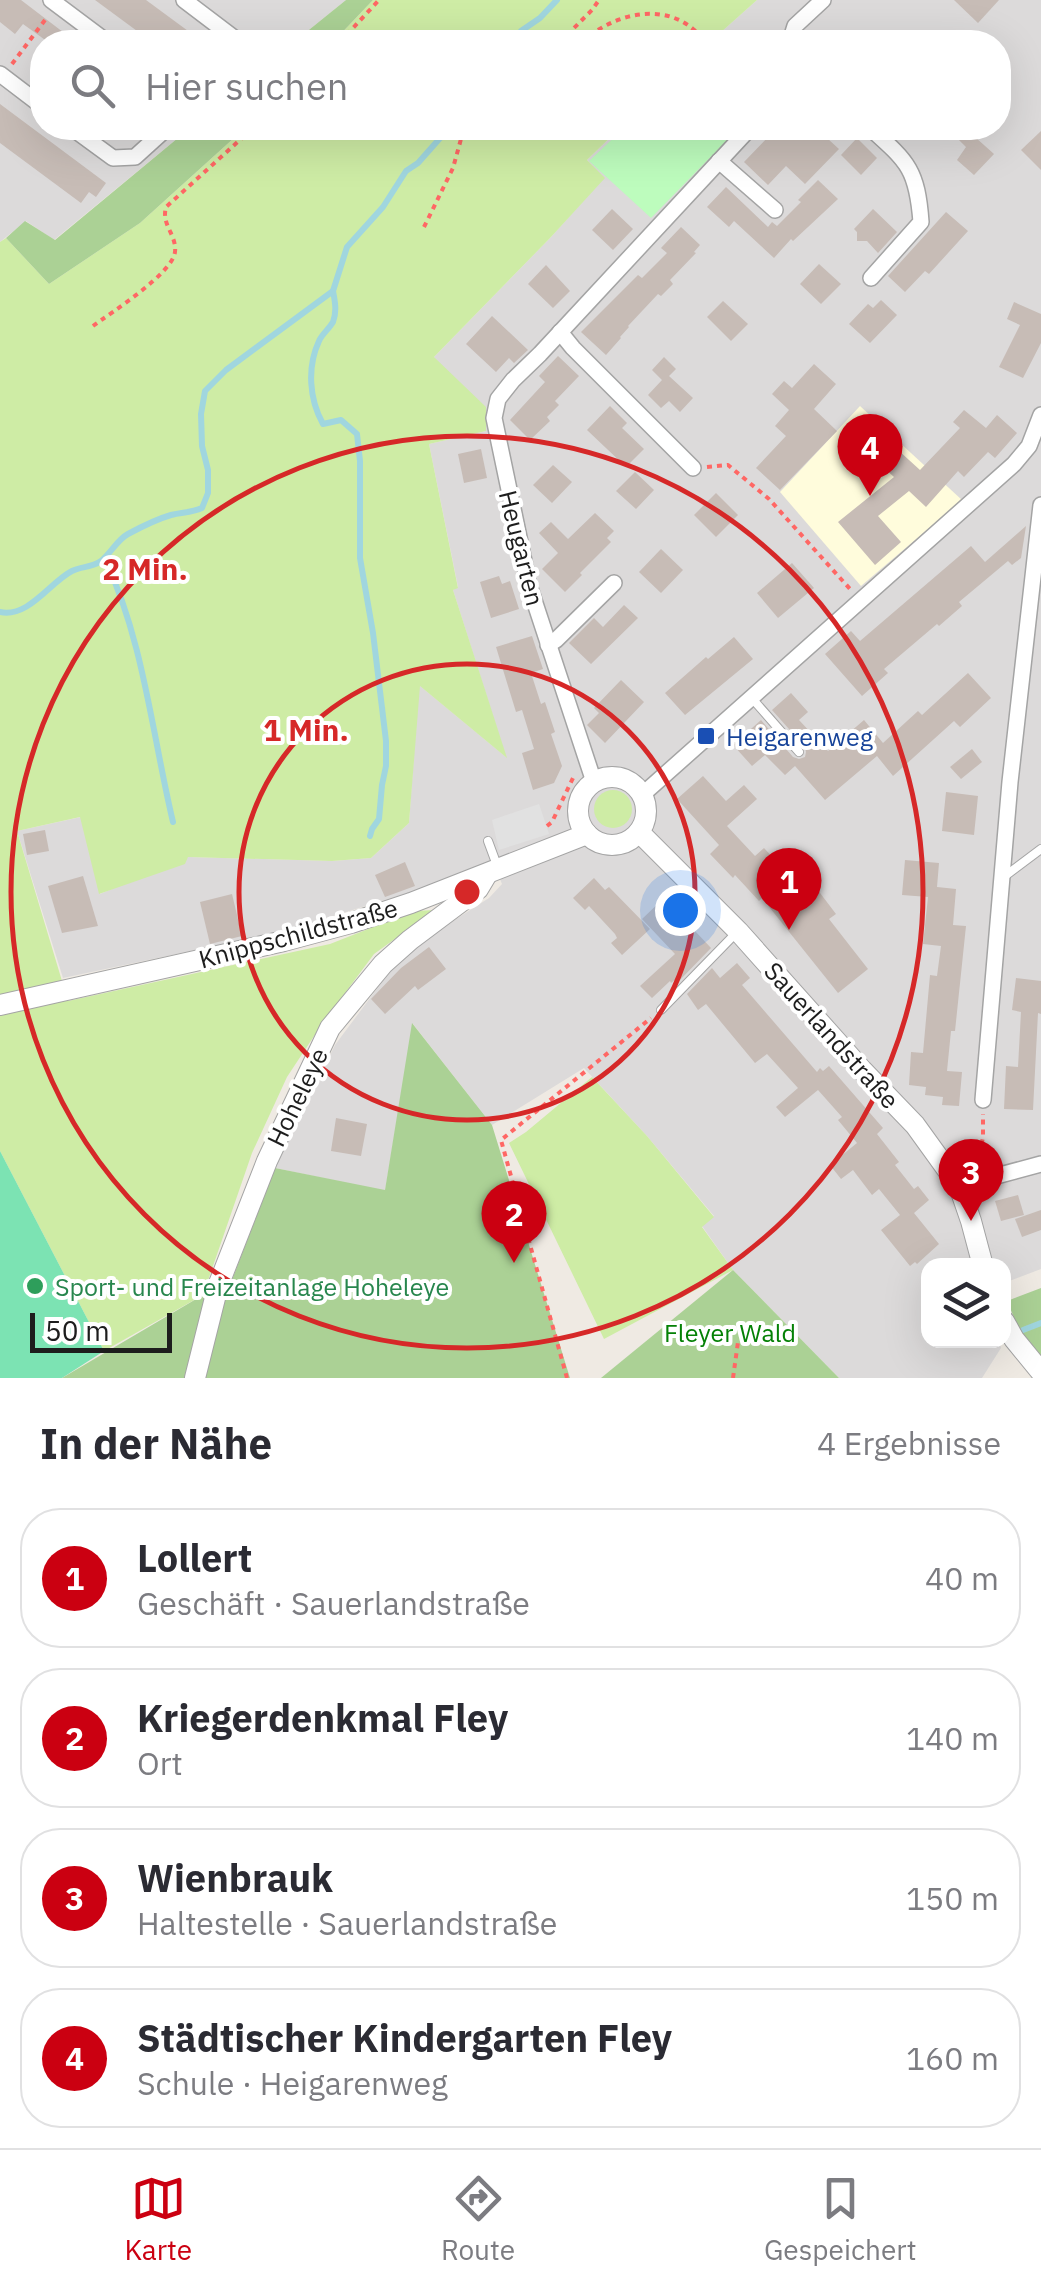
<!DOCTYPE html>
<html lang="de">
<head>
<meta charset="utf-8">
<style>
	:root { --surface:#fff; --page:#f7f7f7; --text:#2b2b33; --muted:#7c7c81; --line:#e1e1e2; --accent:#cb0011 }
	body { margin:0; font-family:"IBM Plex Sans",sans-serif; background:var(--page); color:var(--text) }
	.controls { position:absolute; right:30px; bottom:30px; display:grid; overflow:hidden; border-radius:20px; box-shadow:0 10px 40px #0002 }
	.controls button { width:90px; height:90px; display:grid; place-items:center; padding:0; border:0; border-bottom:2px solid var(--line); background:var(--surface); color:var(--text); font:50px sans-serif }
	.scale { position:absolute; left:30px; bottom:25px; width:142px; box-sizing:border-box; padding-left:10px; border:5px solid #1d1d1d; border-top:0; font-size:28px; line-height:35px; white-space:nowrap; color:#1d1d1d; -webkit-text-stroke:8px #fff; paint-order:stroke }
	.you { position:absolute; left:680px; top:910px; width:35px; height:35px; margin:-25px; border:8px solid #fff; border-radius:50%; background:#1a73e8; box-shadow:0 0 0 15px #1a73e833 }
	.badge { display:grid; place-items:center; width:65px; height:65px; border-radius:50%; background:var(--accent); color:#fff; font-size:32px; font-weight:700 }
	.pin { position:absolute; translate:-50% -82px; filter:drop-shadow(0 2px 5px #0008) }
	.pin::after { content:''; position:absolute; top:52px; width:35px; height:30px; background:inherit; clip-path:polygon(0 0,100% 0,50% 100%) }
	.list { margin:0; padding:0; list-style:none }
	h2 { display:flex; justify-content:space-between; align-items:center; height:130px; margin:0; padding:0 40px; font-size:42px }
	h2 small { font-size:32px; font-weight:400; color:var(--muted) }
	.list li { display:grid; grid-template-columns:65px 1fr auto; gap:30px; align-items:center; box-sizing:border-box; height:140px; margin:0 20px 20px; padding:0 20px; border:2px solid var(--line); border-radius:40px }
	.list b { display:block; font-size:38px; white-space:nowrap }
	.list p { margin:0; font-size:32px; white-space:nowrap; color:var(--muted) }
	.list em { font-size:32px; font-style:normal; color:var(--muted) }
	.icon { flex:none; width:55px; height:55px; fill:none; stroke:currentColor; stroke-width:2; stroke-linecap:round; stroke-linejoin:round }
	.map { position:relative; flex:none; width:1041px; height:1378px; overflow:hidden }
	.search { position:absolute; background:var(--surface); box-shadow:0 10px 40px #0002; left:30px; right:30px; top:30px; height:110px; display:flex; align-items:center; gap:25px; box-sizing:border-box; padding:0 35px; border-radius:40px; color:var(--muted); font-size:38px }
	.sheet { height:770px; background:var(--surface) }
	nav { display:flex; justify-content:space-around; align-items:center; box-sizing:border-box; height:140px; border-top:2px solid var(--line); background:var(--surface); font-size:28px; color:var(--muted) }
	nav a { display:grid; justify-items:center; gap:5px }
	nav .on { color:var(--accent) }
	.map>svg:first-child { display:block }
	.residential { fill:#dcdada }
	.education { fill:#fffcdc }
	.grass { fill:#ceeca5 }
	.forest { fill:#abd195 }
	.park { fill:#bdfcbd }
	.pitch { fill:#7ce3b3 }
	.parking { fill:#e1e1e1 }
	.lines { fill:none; stroke-linecap:round; stroke-linejoin:round }
	.stream { stroke:#a0d6df; stroke-width:6 }
	.building { fill:#c7bcb6 }
	.service-casing { stroke:#a4a4a4; stroke-width:10 }
	.minor-casing { stroke:#a4a4a4; stroke-width:18 }
	.tertiary-casing { stroke:#a4a4a4; stroke-width:22 }
	.path { stroke:#ff6764; stroke-width:4; stroke-dasharray:5 5; stroke-linecap:butt }
	.service { stroke:#fff; stroke-width:8 }
	.minor { stroke:#fff; stroke-width:15 }
	.tertiary { stroke:#fff; stroke-width:20 }
	.ring { fill:none; stroke:#d62828; stroke-width:5 }
	.transit-dot { fill:#1a4fb4; stroke:#fff; stroke-width:4 }
	.leisure-dot { fill:#2e9e5b; stroke:#fff; stroke-width:4 }
	.labels { text-anchor:middle; dominant-baseline:central; stroke-width:8; stroke-linejoin:round; paint-order:stroke }
	.street-label { font-size:25px; fill:#1d1d1d; stroke:#fff }
	.transit-label { font-size:25px; fill:#164399; stroke:#fff; text-anchor:start }
	.leisure-label { font-size:25px; fill:#27864d; stroke:#fff; text-anchor:start }
	.park-label { font-size:25px; fill:#058106; stroke:#fff }
	.centre { fill:#d62828; stroke:#fff; stroke-width:5 }
	.ring-label { font-size:30px; text-anchor:middle; font-weight:bold; fill:#d62828; stroke:#fff; stroke-width:8; stroke-linejoin:round; paint-order:stroke }
</style>
</head>
<body>
<div class="map">
<svg width="1041" height="1378" viewBox="0 0 1041 1378">
	<rect width="100%" height="100%" fill="#efeae3"/>
	<g class="residential">
		<path d="M 0,0 L 346,0 L 294,42 L 42,42 L 42,128 L 190,128 L 54,240 L 26,221 L 0,242 Z"/>
		<path d="M 757,0 L 1041,0 L 1041,1269 L 1004,1283 L 1004,1266 L 928,1266 L 928,1340 L 999,1341 L 1001,1348 L 982,1378 L 839,1378 L 733,1270 L 702,1226 L 714,1216 L 647,1136 L 584,1068 L 492,1125 L 413,1024 L 385,1191 L 275,1168 L 335,1045 L 388,974 L 428,937 L 489,898 L 502,884 L 493,862 L 417,890 L 285,931 L 63,978 L 17,831 L 81,817 L 100,894 L 188,857 L 332,861 L 371,858 L 409,823 L 419,685 L 506,757 L 453,590 L 458,587 L 429,444 L 486,431 L 434,357 L 551,237 L 604,178 L 587,160 L 620,128 L 998,128 L 998,42 L 710,42 Z"/>
	</g>
	<path class="education" d="M 860,406 L 962,500 L 861,586 L 780,492 Z"/>
	<g class="grass">
		<path d="M 373,0 L 757,0 L 710,42 L 333,42 Z"/>
		<path d="M 245,128 L 620,128 L 587,160 L 605,178 L 551,237 L 434,357 L 486,407 L 486,431 L 429,444 L 458,588 L 453,590 L 507,758 L 420,686 L 409,823 L 371,858 L 332,861 L 188,857 L 185,864 L 99,894 L 80,817 L 17,831 L 68,1001 L 330,944 L 414,911 L 435,910 L 374,954 L 322,1024 L 287,1077 L 252,1153 L 203,1295 L 104,1351 L 0,1151 L 0,242 L 6,238 L 49,284 L 140,223 Z"/>
		<circle cx="613" cy="809" r="19"/>
		<path d="M 592,1077 L 647,1136 L 714,1217 L 702,1227 L 733,1270 L 604,1339 L 509,1143 L 526,1132 Z"/>
	</g>
	<g class="forest">
		<path d="M 346,0 L 373,0 L 333,42 L 294,42 Z"/>
		<path d="M 190,128 L 245,128 L 140,223 L 49,284 L 6,238 L 25,221 L 55,240 Z"/>
		<path d="M 412,1023 L 492,1125 L 570,1378 L 62,1378 L 203,1295 L 225,1298 L 275,1168 L 385,1190 Z"/>
		<path d="M 733,1270 L 839,1378 L 601,1378 Z"/>
		<path d="M 1041,1288 L 1041,1358 L 1019,1329 L 1007,1301 Z"/>
	</g>
	<path class="park" d="M 624,128 L 739,128 L 651,218 L 589,161 Z"/>
	<path class="pitch" d="M 0,1151 L 104,1351 L 62,1378 L 0,1378 Z"/>
	<path class="parking" d="M 539,804 L 549,834 L 499,850 L 492,820 Z"/>
	<g class="lines">
		<g class="stream">
			<path d="M 513,42 L 521,31 L 540,18 L 557,0"/>
			<path d="M 333,291 C 335,301 337,312 333,322 C 329,329 322,334 319,341 C 307,367 309,399 323,424 L 341,420 L 357,434 L 360,461 L 360,558 L 373,633 L 386,741 L 386,766 L 382,785 L 379,819 L 372,829 L 370,836"/>
			<path d="M 105,559 C 144,642 152,734 173,822"/>
			<path d="M 0,612 C 29,618 50,582 72,571 C 82,566 91,568 101,561 C 111,553 117,540 128,534 C 141,527 157,519 171,515 C 182,512 191,513 202,508 L 208,493 L 208,470 L 202,446 L 201,414 L 205,391 L 226,370 L 333,291 L 347,247 L 383,207 L 406,171 L 418,163 L 449,128"/>
			<path d="M 1023,1330 L 1041,1323"/>
		</g>
	</g>
	<g class="building">
		<path d="M 0,0 L 21,0 L 76,42 L 48,42 L 23,24 L 15,34 L 0,22 Z"/>
		<path d="M 95,0 L 146,0 L 203,42 L 152,42 Z"/>
		<path d="M 954,0 L 999,0 L 978,23 Z"/>
		<path d="M 0,104 L 106,183 L 96,197 L 89,192 L 81,203 L 0,143 Z"/>
		<path d="M 788,128 L 816,128 L 839,149 L 805,184 L 786,166 L 768,185 L 744,162 L 772,133 L 777,138 Z"/>
		<path d="M 961,128 L 984,128 L 975,137 L 994,154 L 974,175 L 957,160 L 966,147 L 954,135 Z"/>
		<path d="M 1041,131 L 1041,170 L 1021,150 Z"/>
		<path d="M 857,138 L 877,158 L 861,175 L 841,155 Z"/>
		<path d="M 818,180 L 838,199 L 793,241 L 791,239 L 774,258 L 734,221 L 729,227 L 707,207 L 726,187 L 768,227 L 772,222 L 777,226 L 801,202 L 798,200 Z"/>
		<path d="M 612,209 L 633,229 L 613,250 L 592,230 Z"/>
		<path d="M 873,209 L 897,232 L 878,253 L 867,241 L 857,241 L 857,232 L 854,229 Z"/>
		<path d="M 946,212 L 968,231 L 929,274 L 925,271 L 905,292 L 888,276 Z"/>
		<path d="M 681,227 L 700,245 L 694,252 L 696,253 L 670,280 L 673,284 L 661,296 L 658,294 L 628,326 L 629,327 L 620,337 L 621,338 L 606,355 L 581,332 L 638,275 L 642,278 L 667,253 L 661,248 Z"/>
		<path d="M 819,264 L 841,284 L 821,304 L 800,284 Z"/>
		<path d="M 546,265 L 570,291 L 553,308 L 528,284 Z"/>
		<path d="M 881,300 L 897,315 L 870,343 L 849,324 L 868,304 L 873,308 Z"/>
		<path d="M 723,301 L 748,324 L 731,341 L 707,317 Z"/>
		<path d="M 1014,302 L 1041,314 L 1041,343 L 1023,378 L 999,367 L 1020,325 L 1007,319 Z"/>
		<path d="M 492,316 L 528,350 L 514,363 L 509,358 L 496,372 L 466,344 Z"/>
		<path d="M 558,356 L 579,376 L 555,401 L 559,405 L 547,417 L 550,421 L 530,440 L 510,420 L 545,382 L 539,376 Z"/>
		<path d="M 664,357 L 676,369 L 669,376 L 693,398 L 680,412 L 669,401 L 661,408 L 648,395 L 662,380 L 652,370 Z"/>
		<path d="M 814,364 L 836,384 L 814,409 L 837,431 L 780,490 L 756,468 L 786,436 L 775,426 L 789,410 L 772,394 L 784,381 L 792,388 Z"/>
		<path d="M 610,406 L 627,423 L 622,428 L 644,449 L 626,467 L 587,430 Z"/>
		<path d="M 964,410 L 986,428 L 997,415 L 1017,433 L 995,458 L 988,452 L 964,477 L 958,471 L 926,507 L 909,491 L 878,516 L 901,542 L 875,565 L 838,522 L 894,477 L 861,447 L 876,430 L 920,470 L 960,428 L 953,422 Z"/>
		<path d="M 481,449 L 487,478 L 464,483 L 458,454 Z"/>
		<path d="M 553,465 L 572,482 L 552,503 L 533,485 Z"/>
		<path d="M 635,472 L 654,490 L 636,509 L 616,491 Z"/>
		<path d="M 716,493 L 738,515 L 716,537 L 694,515 Z"/>
		<path d="M 595,513 L 614,531 L 607,538 L 611,542 L 580,573 L 582,575 L 565,592 L 542,569 L 558,553 L 539,533 L 551,522 L 568,539 Z"/>
		<path d="M 1026,526 L 1021,558 L 1012,565 L 1008,561 L 959,602 L 962,606 L 939,626 L 937,624 L 884,669 L 888,673 L 862,696 L 825,654 L 851,631 L 860,641 L 971,546 L 985,562 Z"/>
		<path d="M 661,549 L 683,570 L 661,593 L 639,572 Z"/>
		<path d="M 792,563 L 814,588 L 778,618 L 757,593 Z"/>
		<path d="M 499,576 L 502,584 L 510,581 L 519,609 L 491,618 L 480,582 Z"/>
		<path d="M 624,605 L 638,618 L 591,664 L 569,643 L 594,618 L 603,627 Z"/>
		<path d="M 532,636 L 543,669 L 531,673 L 541,704 L 545,702 L 555,732 L 551,734 L 562,766 L 554,783 L 533,790 L 522,753 L 534,749 L 522,710 L 516,712 L 496,647 Z"/>
		<path d="M 734,637 L 753,659 L 685,715 L 665,693 L 706,657 L 708,659 Z"/>
		<path d="M 968,673 L 991,698 L 960,727 L 954,721 L 893,776 L 877,756 L 825,800 L 795,766 L 785,775 L 765,755 L 752,766 L 733,745 L 761,720 L 793,757 L 799,759 L 805,757 L 806,752 L 805,747 L 772,710 L 791,693 L 808,712 L 799,720 L 828,751 L 864,720 L 883,743 L 918,711 L 922,715 Z"/>
		<path d="M 621,680 L 644,702 L 605,743 L 587,725 L 599,713 L 594,708 Z"/>
		<path d="M 972,749 L 982,762 L 961,779 L 950,767 Z"/>
		<path d="M 703,776 L 726,801 L 744,785 L 757,799 L 727,826 L 755,856 L 764,848 L 805,892 L 814,885 L 836,914 L 829,919 L 868,969 L 838,993 L 762,898 L 759,901 L 735,875 L 733,878 L 710,854 L 719,845 L 677,799 Z"/>
		<path d="M 946,792 L 978,796 L 974,835 L 942,831 Z"/>
		<path d="M 45,830 L 49,851 L 27,855 L 23,834 Z"/>
		<path d="M 905,860 L 939,863 L 937,887 L 956,889 L 953,925 L 966,926 L 955,1031 L 951,1031 L 947,1071 L 962,1072 L 959,1106 L 942,1105 L 943,1097 L 925,1095 L 926,1087 L 909,1085 L 911,1052 L 923,1053 L 930,975 L 937,976 L 941,946 L 923,944 L 928,897 L 902,895 Z"/>
		<path d="M 405,862 L 415,886 L 385,897 L 375,875 Z"/>
		<path d="M 83,876 L 98,926 L 62,933 L 48,886 Z"/>
		<path d="M 594,878 L 605,890 L 609,887 L 650,929 L 622,955 L 611,943 L 617,938 L 615,934 L 589,906 L 585,910 L 573,898 Z"/>
		<path d="M 232,894 L 242,936 L 210,944 L 200,902 Z"/>
		<path d="M 664,898 L 711,948 L 678,982 L 676,979 L 671,983 L 670,981 L 652,998 L 640,986 L 675,954 L 642,919 Z"/>
		<path d="M 429,947 L 446,969 L 418,990 L 415,986 L 385,1014 L 371,999 L 401,968 Z"/>
		<path d="M 737,963 L 750,978 L 742,985 L 817,1072 L 820,1068 L 823,1071 L 829,1066 L 883,1128 L 877,1134 L 899,1162 L 895,1165 L 914,1189 L 918,1186 L 929,1200 L 914,1213 L 939,1244 L 917,1264 L 915,1262 L 910,1266 L 881,1230 L 900,1215 L 879,1189 L 872,1195 L 853,1170 L 841,1179 L 830,1165 L 857,1143 L 838,1120 L 842,1117 L 818,1090 L 785,1117 L 776,1107 L 798,1088 L 767,1054 L 755,1063 L 706,1004 L 698,1010 L 687,994 L 712,968 L 720,978 Z"/>
		<path d="M 1016,978 L 1041,981 L 1041,1014 L 1038,1013 L 1033,1110 L 1004,1109 L 1006,1066 L 1018,1067 L 1021,1012 L 1012,1010 Z"/>
		<path d="M 336,1118 L 367,1124 L 361,1156 L 331,1151 Z"/>
		<path d="M 1018,1195 L 1024,1215 L 1001,1221 L 995,1201 Z"/>
		<path d="M 1041,1210 L 1041,1230 L 1022,1237 L 1015,1219 Z"/>
	</g>
	<g class="lines">
		<defs>
			<g id="service">
				<path d="M 750,696 L 799,752"/>
				<path d="M 488,841 L 498,868"/>
				<path d="M 1005,876 L 1041,849"/>
				<path d="M 661,1010 L 738,931"/>
			</g>
			<g id="minor">
				<path d="M 51,0 L 107,42"/>
				<path d="M 184,0 L 234,38 L 234,42"/>
				<path d="M 790,42 L 795,26 L 823,0"/>
				<path d="M 0,74 L 42,106"/>
				<path d="M 72,128 L 113,158 L 135,157 L 167,128"/>
				<path d="M 870,128 C 908,162 917,169 921,222 L 871,278"/>
				<path d="M 719,161 L 775,210"/>
				<path d="M 560,332 L 573,348 L 693,468"/>
				<path d="M 548,645 L 556,640 L 614,583"/>
				<path d="M 594,782 L 529,585 L 494,418 L 498,399 L 513,380 L 540,354 L 750,128"/>
				<path d="M 642,795 L 1014,464 L 1029,446 L 1041,415"/>
				<path d="M 983,1100 L 1010,782 L 1041,505"/>
				<path d="M 959,1186 L 1041,1164"/>
			</g>
			<g id="tertiary">
				<circle cx="612" cy="811" r="34"/>
				<path d="M 639,832 L 738,931 L 862,1070 L 915,1125 L 959,1186 L 971,1221 L 983,1266"/>
				<path d="M 0,1005 L 284,941 L 351,923 L 411,903 L 587,834"/>
				<path d="M 1004,1321 L 1014,1339 L 1041,1372"/>
				<path d="M 195,1378 L 218,1286 L 267,1161 L 330,1028 L 383,964 L 410,940 L 478,889 L 487,874"/>
			</g>
		</defs>
		<use href="#service" class="service-casing"/>
		<use href="#minor" class="minor-casing"/>
		<use href="#tertiary" class="tertiary-casing"/>
		<g class="path">
			<path d="M 340,42 L 379,0"/>
			<path d="M 560,42 L 592,10 L 599,0"/>
			<path d="M 582,42 C 619,9 675,0 705,42"/>
			<path d="M 12,64 L 48,16"/>
			<path d="M 424,227 L 453,168 L 461,139 L 474,128"/>
			<path d="M 93,326 C 112,312 172,274 175,252 C 177,235 161,225 166,207 L 253,128"/>
			<path d="M 707,467 L 728,465 L 769,499 L 850,589"/>
			<path d="M 547,826 L 552,822 L 573,778"/>
			<path d="M 978,1164 L 983,1137 L 983,1114"/>
			<path d="M 567,1378 L 501,1140 L 651,1018"/>
			<path d="M 733,1378 L 738,1342"/>
		</g>
		<use href="#service" class="service"/>
		<use href="#minor" class="minor"/>
		<use href="#tertiary" class="tertiary"/>
	</g>
	<g class="ring">
		<circle cx="467" cy="892" r="228"/>
		<circle cx="467" cy="892" r="456"/>
	</g>
	<rect class="transit-dot" x="696" y="726" width="20" height="20" rx="5"/>
	<circle class="leisure-dot" cx="35" cy="1286" r="10"/>
	<g class="labels">
		<g class="street-label">
			<text transform="translate(522 548) rotate(76)">Heugarten</text>
			<text transform="translate(298 933) rotate(-15)">Knippschildstraße</text>
			<text transform="translate(832 1035) rotate(48)">Sauerlandstraße</text>
			<text transform="translate(297 1097) rotate(-64)">Hoheleye</text>
		</g>
		<g class="transit-label">
			<text x="726" y="736">Heigarenweg</text>
		</g>
		<g class="leisure-label">
			<text x="55" y="1286">Sport- und Freizeitanlage Hoheleye</text>
		</g>
		<g class="park-label">
			<text x="730" y="1332">Fleyer Wald</text>
		</g>
	</g>
	<circle cx="467" cy="892" r="15" class="centre"/>
	<g class="ring-label">
		<text x="145" y="580">2 Min.</text>
		<text x="306" y="741">1 Min.</text>
	</g>
</svg>
<div class="controls">
<button><svg class="icon" aria-label="layers" viewBox="0 0 24 24"><path d="M12 4l9 5-9 5-9-5zM3 14l9 5 9-5"/></svg></button>
</div>
<div class="scale">50 m</div>
<div class="you"></div>
<div class="pin badge" style="left:789px;top:930px">1</div>
<div class="pin badge" style="left:514px;top:1263px">2</div>
<div class="pin badge" style="left:971px;top:1221px">3</div>
<div class="pin badge" style="left:870px;top:496px">4</div>
<div class="search"><svg class="icon" aria-label="search" viewBox="0 0 24 24"><circle cx="10" cy="10" r="6"/><path d="M15 15l6 6"/></svg>Hier suchen</div>
</div>
<section class="sheet">
<h2>In der Nähe<small>4 Ergebnisse</small></h2>
<ul class="list">
<li><span class="badge">1</span><div><b>Lollert</b><p>Geschäft · Sauerlandstraße</p></div><em>40 m</em></li>
<li><span class="badge">2</span><div><b>Kriegerdenkmal Fley</b><p>Ort</p></div><em>140 m</em></li>
<li><span class="badge">3</span><div><b>Wienbrauk</b><p>Haltestelle · Sauerlandstraße</p></div><em>150 m</em></li>
<li><span class="badge">4</span><div><b>Städtischer Kindergarten Fley</b><p>Schule · Heigarenweg</p></div><em>160 m</em></li>
</ul>
</section>
<nav>
<a class="on"><svg class="icon" aria-label="map" viewBox="0 0 24 24"><path d="M3 6l6-2 6 2 6-2v14l-6 2-6-2-6 2zM9 4v14M15 6v14"/></svg>Karte</a>
<a><svg class="icon" aria-label="directions" viewBox="0 0 24 24"><path d="M12 3l9 9-9 9-9-9zM9 14v-3h6M13 9l2 2-2 2"/></svg>Route</a>
<a><svg class="icon" aria-label="saved" viewBox="0 0 24 24"><path d="M7 4h10v16l-5-4-5 4z"/></svg>Gespeichert</a>
</nav>
</body>
</html>
